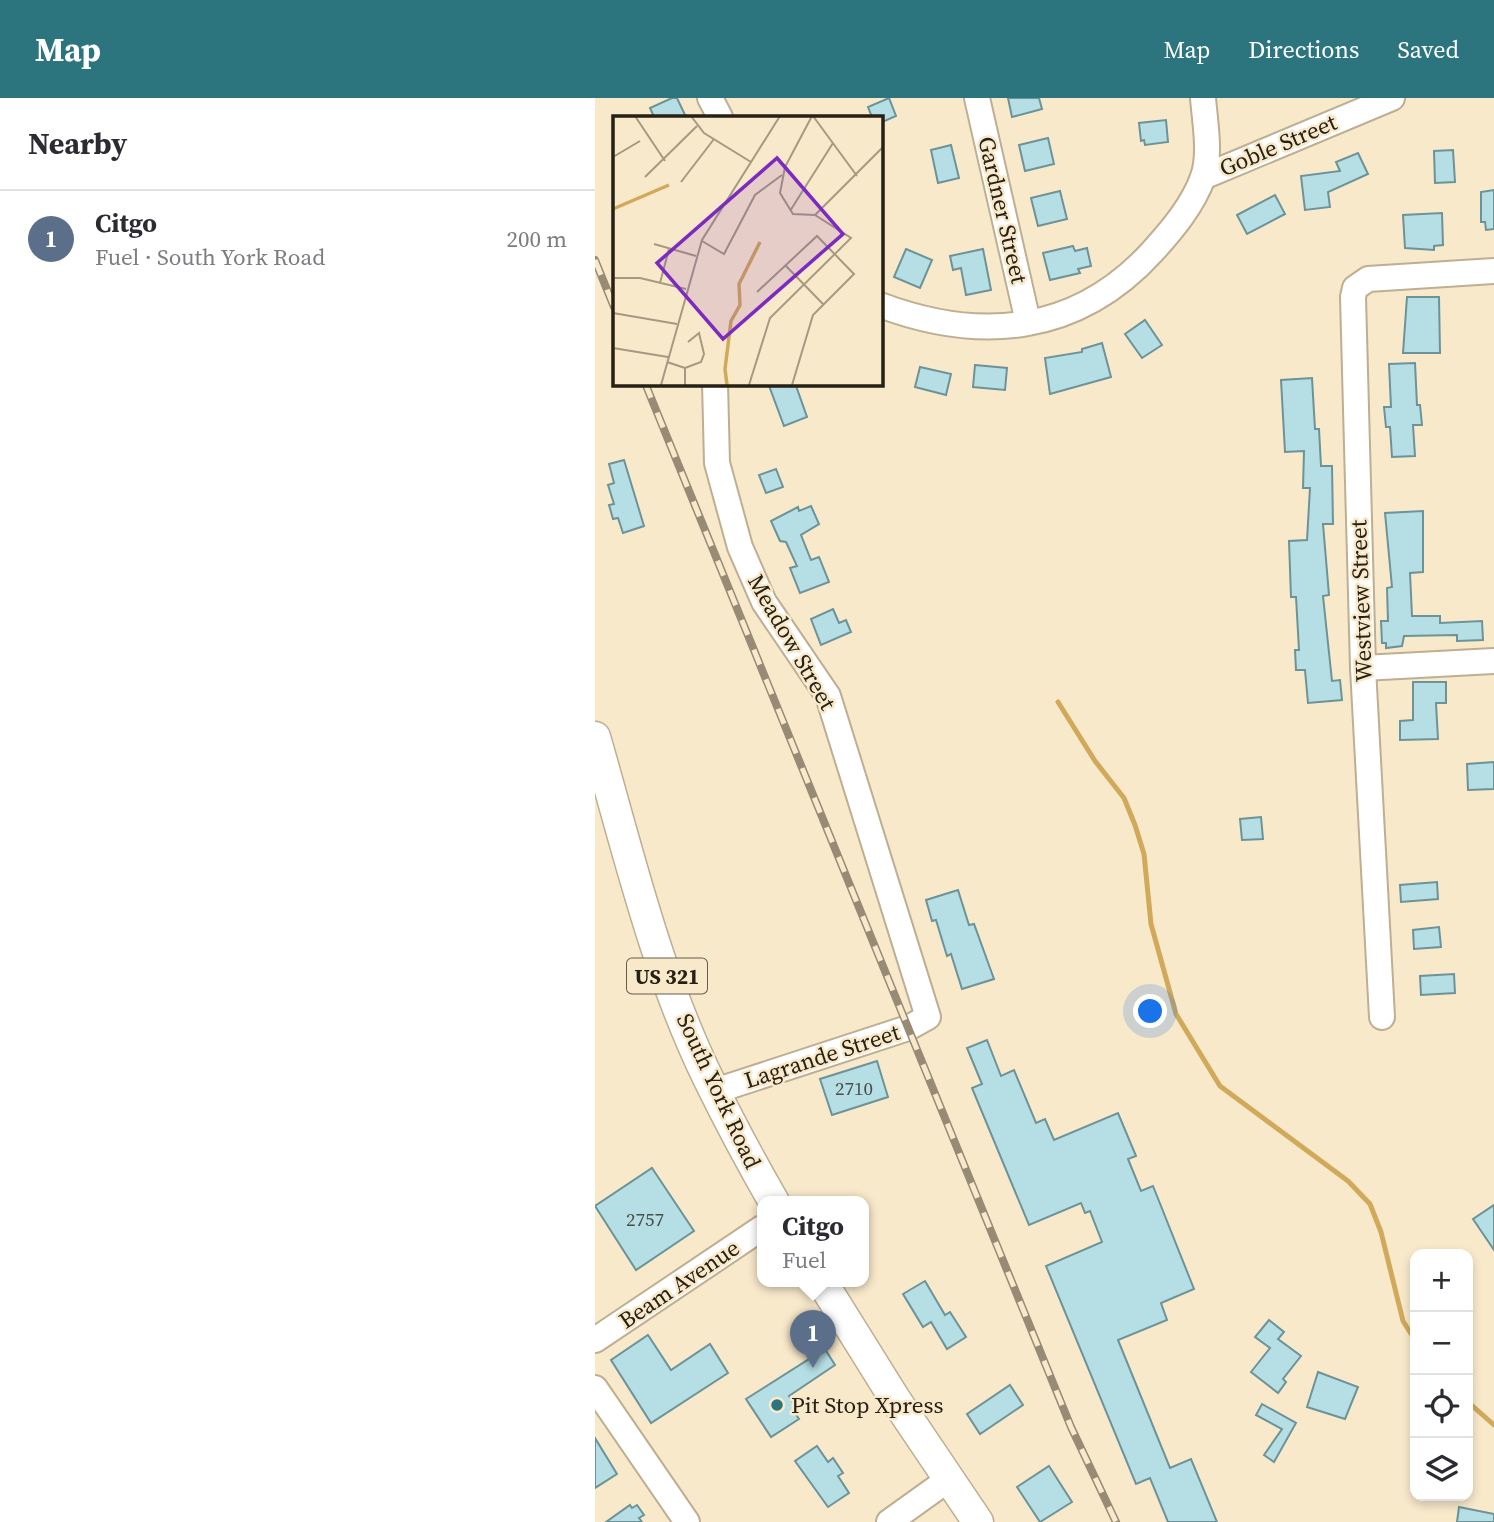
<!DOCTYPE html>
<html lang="en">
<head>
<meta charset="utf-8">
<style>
	:root { --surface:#fff; --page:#f7f7f7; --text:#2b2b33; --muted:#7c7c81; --line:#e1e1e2; --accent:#2c747e }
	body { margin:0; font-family:"Source Serif 4",serif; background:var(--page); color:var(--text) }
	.controls { position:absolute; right:21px; bottom:21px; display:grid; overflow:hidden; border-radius:14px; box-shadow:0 4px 10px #0003 }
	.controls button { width:63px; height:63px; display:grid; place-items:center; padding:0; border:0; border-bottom:2px solid var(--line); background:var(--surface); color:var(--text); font:35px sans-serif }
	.you { position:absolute; left:556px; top:914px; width:24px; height:24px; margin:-18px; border:5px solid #fff; border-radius:50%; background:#1a73e8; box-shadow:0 0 0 10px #1a73e833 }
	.badge { display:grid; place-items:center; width:46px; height:46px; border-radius:50%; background:var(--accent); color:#fff; font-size:23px; font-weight:700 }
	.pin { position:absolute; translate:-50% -58px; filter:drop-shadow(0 2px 4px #0008) }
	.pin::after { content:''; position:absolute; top:37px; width:24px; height:21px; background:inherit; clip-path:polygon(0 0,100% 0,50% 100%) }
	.popup { position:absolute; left:162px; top:1098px; width:112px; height:91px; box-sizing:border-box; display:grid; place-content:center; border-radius:14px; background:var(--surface); filter:drop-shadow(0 2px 5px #0005); font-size:23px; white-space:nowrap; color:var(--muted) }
	.popup b { font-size:26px; color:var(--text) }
	.popup::after { content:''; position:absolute; left:50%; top:100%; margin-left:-14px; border:14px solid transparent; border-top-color:var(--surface) }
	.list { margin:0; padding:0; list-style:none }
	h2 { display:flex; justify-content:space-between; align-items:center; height:91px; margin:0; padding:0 28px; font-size:30px }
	h2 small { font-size:23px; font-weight:400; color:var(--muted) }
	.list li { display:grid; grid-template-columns:46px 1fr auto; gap:21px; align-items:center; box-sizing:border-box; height:98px; padding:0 28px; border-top:2px solid var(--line) }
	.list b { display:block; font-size:26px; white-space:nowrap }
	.list p { margin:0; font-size:23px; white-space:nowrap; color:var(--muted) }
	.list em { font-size:23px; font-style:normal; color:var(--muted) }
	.icon { flex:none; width:38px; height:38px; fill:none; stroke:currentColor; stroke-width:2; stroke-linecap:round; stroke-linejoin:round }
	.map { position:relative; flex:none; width:899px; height:1424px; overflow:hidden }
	header { display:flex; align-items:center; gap:42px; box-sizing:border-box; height:98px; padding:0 35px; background:var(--accent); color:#fff }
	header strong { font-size:33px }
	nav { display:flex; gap:38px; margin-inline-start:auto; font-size:24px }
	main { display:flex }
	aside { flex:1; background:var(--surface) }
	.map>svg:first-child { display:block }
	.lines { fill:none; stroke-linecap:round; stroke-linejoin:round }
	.stream { stroke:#d1a95b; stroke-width:5 }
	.building { fill:#b6dfe5; stroke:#6c9398; stroke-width:2 }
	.minor-casing { stroke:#beae92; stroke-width:28 }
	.major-casing { stroke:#beae92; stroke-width:33 }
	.minor { stroke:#fff; stroke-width:24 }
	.major { stroke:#fff; stroke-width:30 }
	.rail-casing { stroke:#978b76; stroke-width:8 }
	.rail { stroke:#f9e9cb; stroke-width:5; stroke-dasharray:16; stroke-linecap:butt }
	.poi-dot { fill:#2c747e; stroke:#f9e9cb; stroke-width:2.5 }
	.labels { text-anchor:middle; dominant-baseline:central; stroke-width:5; stroke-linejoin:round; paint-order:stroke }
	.number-label { font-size:19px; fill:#4a5049 }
	.shield { fill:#f9e9cb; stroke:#655c4c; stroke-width:2 }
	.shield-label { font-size:21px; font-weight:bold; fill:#262015 }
	.street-label { font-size:23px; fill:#262015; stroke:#f9e9cb }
	.poi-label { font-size:23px; fill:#262015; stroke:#f9e9cb; text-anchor:start }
	.inset-river { fill:none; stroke:#d1a95b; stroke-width:3.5 }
	.inset-road { fill:none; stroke:#a59982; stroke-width:2 }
	.view { fill:#7b2cbf; fill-opacity:0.15; stroke:#7b2cbf; stroke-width:3.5 }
	.inset-edge { fill:none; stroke:#262015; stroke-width:3.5 }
</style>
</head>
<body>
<header>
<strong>Map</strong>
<nav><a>Map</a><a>Directions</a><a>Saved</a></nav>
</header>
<main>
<aside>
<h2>Nearby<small></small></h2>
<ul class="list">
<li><span class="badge" style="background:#5c6f8a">1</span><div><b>Citgo</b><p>Fuel · South York Road</p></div><em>200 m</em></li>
</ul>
</aside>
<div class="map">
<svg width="899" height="1424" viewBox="0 0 899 1424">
	<rect width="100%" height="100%" fill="#f9e9cb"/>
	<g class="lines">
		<g class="stream">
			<path d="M 463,604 L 500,663 L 529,700 L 540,727 L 549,756 L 556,826 L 581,916 L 625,988 L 753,1083 L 775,1106 L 786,1134 L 808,1223 L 820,1242"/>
			<path d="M 873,1304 L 899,1327"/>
		</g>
	</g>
	<g class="building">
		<path d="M 77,0 L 82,0 L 91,19 L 59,19 L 55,10 Z"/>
		<path d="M 294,0 L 301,18 L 285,25 L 285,19 L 277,19 L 273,9 Z"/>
		<path d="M 413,0 L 444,0 L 447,11 L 417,19 Z"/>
		<path d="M 571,22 L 573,44 L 550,47 L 549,42 L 546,43 L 544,25 Z"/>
		<path d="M 453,40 L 459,66 L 430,73 L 424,47 Z"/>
		<path d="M 356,47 L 364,80 L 343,85 L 336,52 Z"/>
		<path d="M 858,52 L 860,84 L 840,85 L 839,53 Z"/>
		<path d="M 763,55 L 773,76 L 733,94 L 735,109 L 710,112 L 706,78 L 745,73 L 741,64 Z"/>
		<path d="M 899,92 L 899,131 L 891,132 L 890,124 L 886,124 L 886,94 Z"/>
		<path d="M 465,93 L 472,121 L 443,128 L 436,100 Z"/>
		<path d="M 680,97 L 690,116 L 652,136 L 642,117 Z"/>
		<path d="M 847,115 L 848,147 L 839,148 L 839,152 L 810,150 L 808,117 Z"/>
		<path d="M 478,148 L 480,153 L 492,150 L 496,168 L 483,171 L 485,175 L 455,182 L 448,155 Z"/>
		<path d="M 311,151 L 337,162 L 325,190 L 299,179 Z"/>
		<path d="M 388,151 L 396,192 L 371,197 L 366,170 L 358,172 L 355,158 Z"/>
		<path d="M 812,199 L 844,199 L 845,255 L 808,255 Z"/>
		<path d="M 550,222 L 567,247 L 547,260 L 530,236 Z"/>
		<path d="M 507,245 L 516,279 L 455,296 L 450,260 L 487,254 L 487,251 Z"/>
		<path d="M 820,265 L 822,307 L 825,307 L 827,327 L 818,327 L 820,358 L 797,359 L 795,329 L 791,329 L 789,309 L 796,309 L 794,266 Z"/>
		<path d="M 380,267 L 412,270 L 410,292 L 378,289 Z"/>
		<path d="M 325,269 L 356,276 L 351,297 L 320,289 Z"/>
		<path d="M 717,280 L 720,331 L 724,331 L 726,368 L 737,368 L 738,426 L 728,426 L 734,497 L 728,498 L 737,583 L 745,582 L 747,602 L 713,605 L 710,572 L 701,572 L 700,552 L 704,552 L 701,499 L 696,499 L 694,443 L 712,442 L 715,390 L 708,390 L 709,353 L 690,354 L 686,282 Z"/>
		<path d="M 173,285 L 200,285 L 212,319 L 189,328 Z"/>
		<path d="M 29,362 L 49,428 L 28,435 L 23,420 L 18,421 L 14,407 L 19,406 L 13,387 L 19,385 L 14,366 Z"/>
		<path d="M 181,371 L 188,389 L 171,395 L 164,377 Z"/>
		<path d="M 216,408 L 224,426 L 206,437 L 216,462 L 224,459 L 234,484 L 205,495 L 195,470 L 202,468 L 191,444 L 185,443 L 176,423 L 203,409 L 204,413 Z"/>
		<path d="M 828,413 L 828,474 L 815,475 L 817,518 L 845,518 L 845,525 L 887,523 L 888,542 L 862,543 L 862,537 L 809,538 L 807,548 L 791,550 L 791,545 L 787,545 L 786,523 L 793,523 L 792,490 L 797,489 L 790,415 Z"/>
		<path d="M 238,511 L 244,525 L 251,522 L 256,534 L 226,547 L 216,521 Z"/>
		<path d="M 818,584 L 851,584 L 851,605 L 841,605 L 843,641 L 805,642 L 805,623 L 818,622 Z"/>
		<path d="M 899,664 L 899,691 L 873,692 L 872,666 Z"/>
		<path d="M 666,719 L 668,741 L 647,742 L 645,721 Z"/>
		<path d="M 842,784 L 843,801 L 806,804 L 805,787 Z"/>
		<path d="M 363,792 L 374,827 L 379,826 L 399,881 L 367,891 L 356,856 L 352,858 L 341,822 L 337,823 L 331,802 Z"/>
		<path d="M 844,829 L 846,849 L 819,851 L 818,832 Z"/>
		<path d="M 859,876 L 860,895 L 826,897 L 825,878 Z"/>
		<path d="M 392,942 L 406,978 L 419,972 L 441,1025 L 450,1021 L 459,1042 L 523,1015 L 541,1058 L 533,1061 L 546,1093 L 558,1088 L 599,1191 L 566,1205 L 572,1222 L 523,1242 L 575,1370 L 596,1361 L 622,1424 L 573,1424 L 555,1380 L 541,1386 L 451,1168 L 507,1144 L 495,1113 L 490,1115 L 486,1105 L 434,1127 L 377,990 L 387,986 L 372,950 Z"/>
		<path d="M 282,963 L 293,999 L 237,1017 L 225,981 Z"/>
		<path d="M 57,1070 L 99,1133 L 41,1172 L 0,1108 Z"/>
		<path d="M 899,1107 L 899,1152 L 878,1121 Z"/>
		<path d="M 330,1183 L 350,1217 L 355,1214 L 371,1239 L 352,1251 L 336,1224 L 328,1229 L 308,1196 Z"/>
		<path d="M 674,1222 L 689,1234 L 683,1241 L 706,1258 L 688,1281 L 691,1284 L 683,1295 L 656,1274 L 675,1250 L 660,1239 Z"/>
		<path d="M 53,1237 L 76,1272 L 115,1246 L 133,1275 L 56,1325 L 16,1262 Z"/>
		<path d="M 230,1251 L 240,1267 L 194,1298 L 203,1313 L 200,1315 L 204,1321 L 176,1339 L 151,1301 Z"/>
		<path d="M 723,1274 L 763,1289 L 750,1321 L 712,1309 Z"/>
		<path d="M 415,1287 L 428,1307 L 385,1336 L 372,1316 Z"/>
		<path d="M 667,1306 L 701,1325 L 679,1364 L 669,1357 L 687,1331 L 661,1317 Z"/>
		<path d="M 0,1340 L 22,1376 L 0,1390 Z"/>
		<path d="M 222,1348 L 233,1364 L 238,1360 L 248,1375 L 243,1378 L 254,1395 L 233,1409 L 200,1363 Z"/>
		<path d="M 454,1368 L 477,1404 L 445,1424 L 422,1389 Z"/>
		<path d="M 35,1407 L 37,1410 L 42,1407 L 49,1417 L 44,1420 L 47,1424 L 11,1424 Z"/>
		<path d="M 864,1409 L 899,1416 L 899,1424 L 862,1424 Z"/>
	</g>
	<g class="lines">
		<defs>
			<g id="minor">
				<path d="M 115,0 L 125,19"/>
				<path d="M 382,0 L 433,224"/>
				<path d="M 608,79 L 797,0"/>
				<path d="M 285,207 C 386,245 482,236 557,154 C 577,132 598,107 608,79 C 616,56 610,25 608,0"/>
				<path d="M 768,570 L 899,563"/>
				<path d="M 787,919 L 768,570 L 758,199 L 760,190 L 773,181 L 899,173"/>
				<path d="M 120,993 L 313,930 L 333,919 L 233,598 L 169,504 L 145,449 L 122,365 L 120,285"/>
				<path d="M 0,1242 L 167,1130"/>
				<path d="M 0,1290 L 92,1424"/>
				<path d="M 294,1424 L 354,1381"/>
			</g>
			<g id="major">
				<path d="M 0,639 C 33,753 61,874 114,982 C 134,1023 156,1064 179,1104"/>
				<path d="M 227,1184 L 300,1301 L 383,1424"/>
			</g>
		</defs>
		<use href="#minor" class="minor-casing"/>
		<use href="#major" class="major-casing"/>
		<use href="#minor" class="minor"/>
		<use href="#major" class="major"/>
		<defs>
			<g id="rail">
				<path d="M 0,162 L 19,209"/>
				<path d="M 50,285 L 476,1329 L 521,1424"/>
			</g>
		</defs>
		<use href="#rail" class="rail-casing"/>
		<use href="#rail" class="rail"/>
	</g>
	<circle class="poi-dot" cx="182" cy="1307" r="7"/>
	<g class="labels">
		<g class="number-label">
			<text x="259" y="990">2710</text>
			<text x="50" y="1121">2757</text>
		</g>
		<rect class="shield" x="32" y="860.5" width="80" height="35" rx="5"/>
		<g class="shield-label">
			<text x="72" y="878">US 321</text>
		</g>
		<g class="street-label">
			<text transform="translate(683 47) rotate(-23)">Goble Street</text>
			<text transform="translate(408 112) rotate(77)">Gardner Street</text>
			<text transform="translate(766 503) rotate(-92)">Westview Street</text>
			<text transform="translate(197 544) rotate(60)">Meadow Street</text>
			<text transform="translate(227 958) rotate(-18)">Lagrande Street</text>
			<text transform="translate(124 993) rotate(65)">South York Road</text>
			<text transform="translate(84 1186) rotate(-34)">Beam Avenue</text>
		</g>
		<g class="poi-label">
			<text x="196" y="1307">Pit Stop Xpress</text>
		</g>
	</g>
	<g transform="translate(18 18)">
		<rect width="270" height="270" fill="#f9e9cb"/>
		<path class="inset-river" d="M 0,93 L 56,69M 114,269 L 112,253 L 118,205 L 127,189 L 126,168 L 147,126"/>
		<path class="inset-road" d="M 22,0 L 52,45M 78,0 L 91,17 L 138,46M 199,0 L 172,51 L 167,77 L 180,98 L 202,99M 200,0 L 244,60M 0,41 L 27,25M 32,61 L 84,10M 68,66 L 101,23M 177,95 L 220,27M 202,99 L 270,31M 89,125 L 111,138 L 142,79 L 169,59M 41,128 L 83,140M 172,149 L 210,188M 0,162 L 27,162 L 73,173M 47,167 L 56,133M 144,176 L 204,120 L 241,158 L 200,199 L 179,269M 0,197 L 64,208M 0,232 L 55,241M 54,246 L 72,252 L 72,269M 72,252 L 88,246 L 91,238 L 86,217 L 75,226M 48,269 L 89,124 L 167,0M 136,269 L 157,202 L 238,122 L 202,99"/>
		<path class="view" d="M 164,42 L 230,118 L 110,223 L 44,147 Z"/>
		<rect width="270" height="270" class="inset-edge"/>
	</g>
</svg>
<div class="controls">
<button>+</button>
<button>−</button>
<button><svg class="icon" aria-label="locate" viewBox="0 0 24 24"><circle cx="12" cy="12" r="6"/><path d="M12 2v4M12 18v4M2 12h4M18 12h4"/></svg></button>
<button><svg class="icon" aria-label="layers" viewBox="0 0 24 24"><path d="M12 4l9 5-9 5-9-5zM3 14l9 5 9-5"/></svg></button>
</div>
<div class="you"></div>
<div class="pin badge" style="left:218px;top:1270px;background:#5c6f8a">1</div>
<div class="popup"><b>Citgo</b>Fuel</div>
</div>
</main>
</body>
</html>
